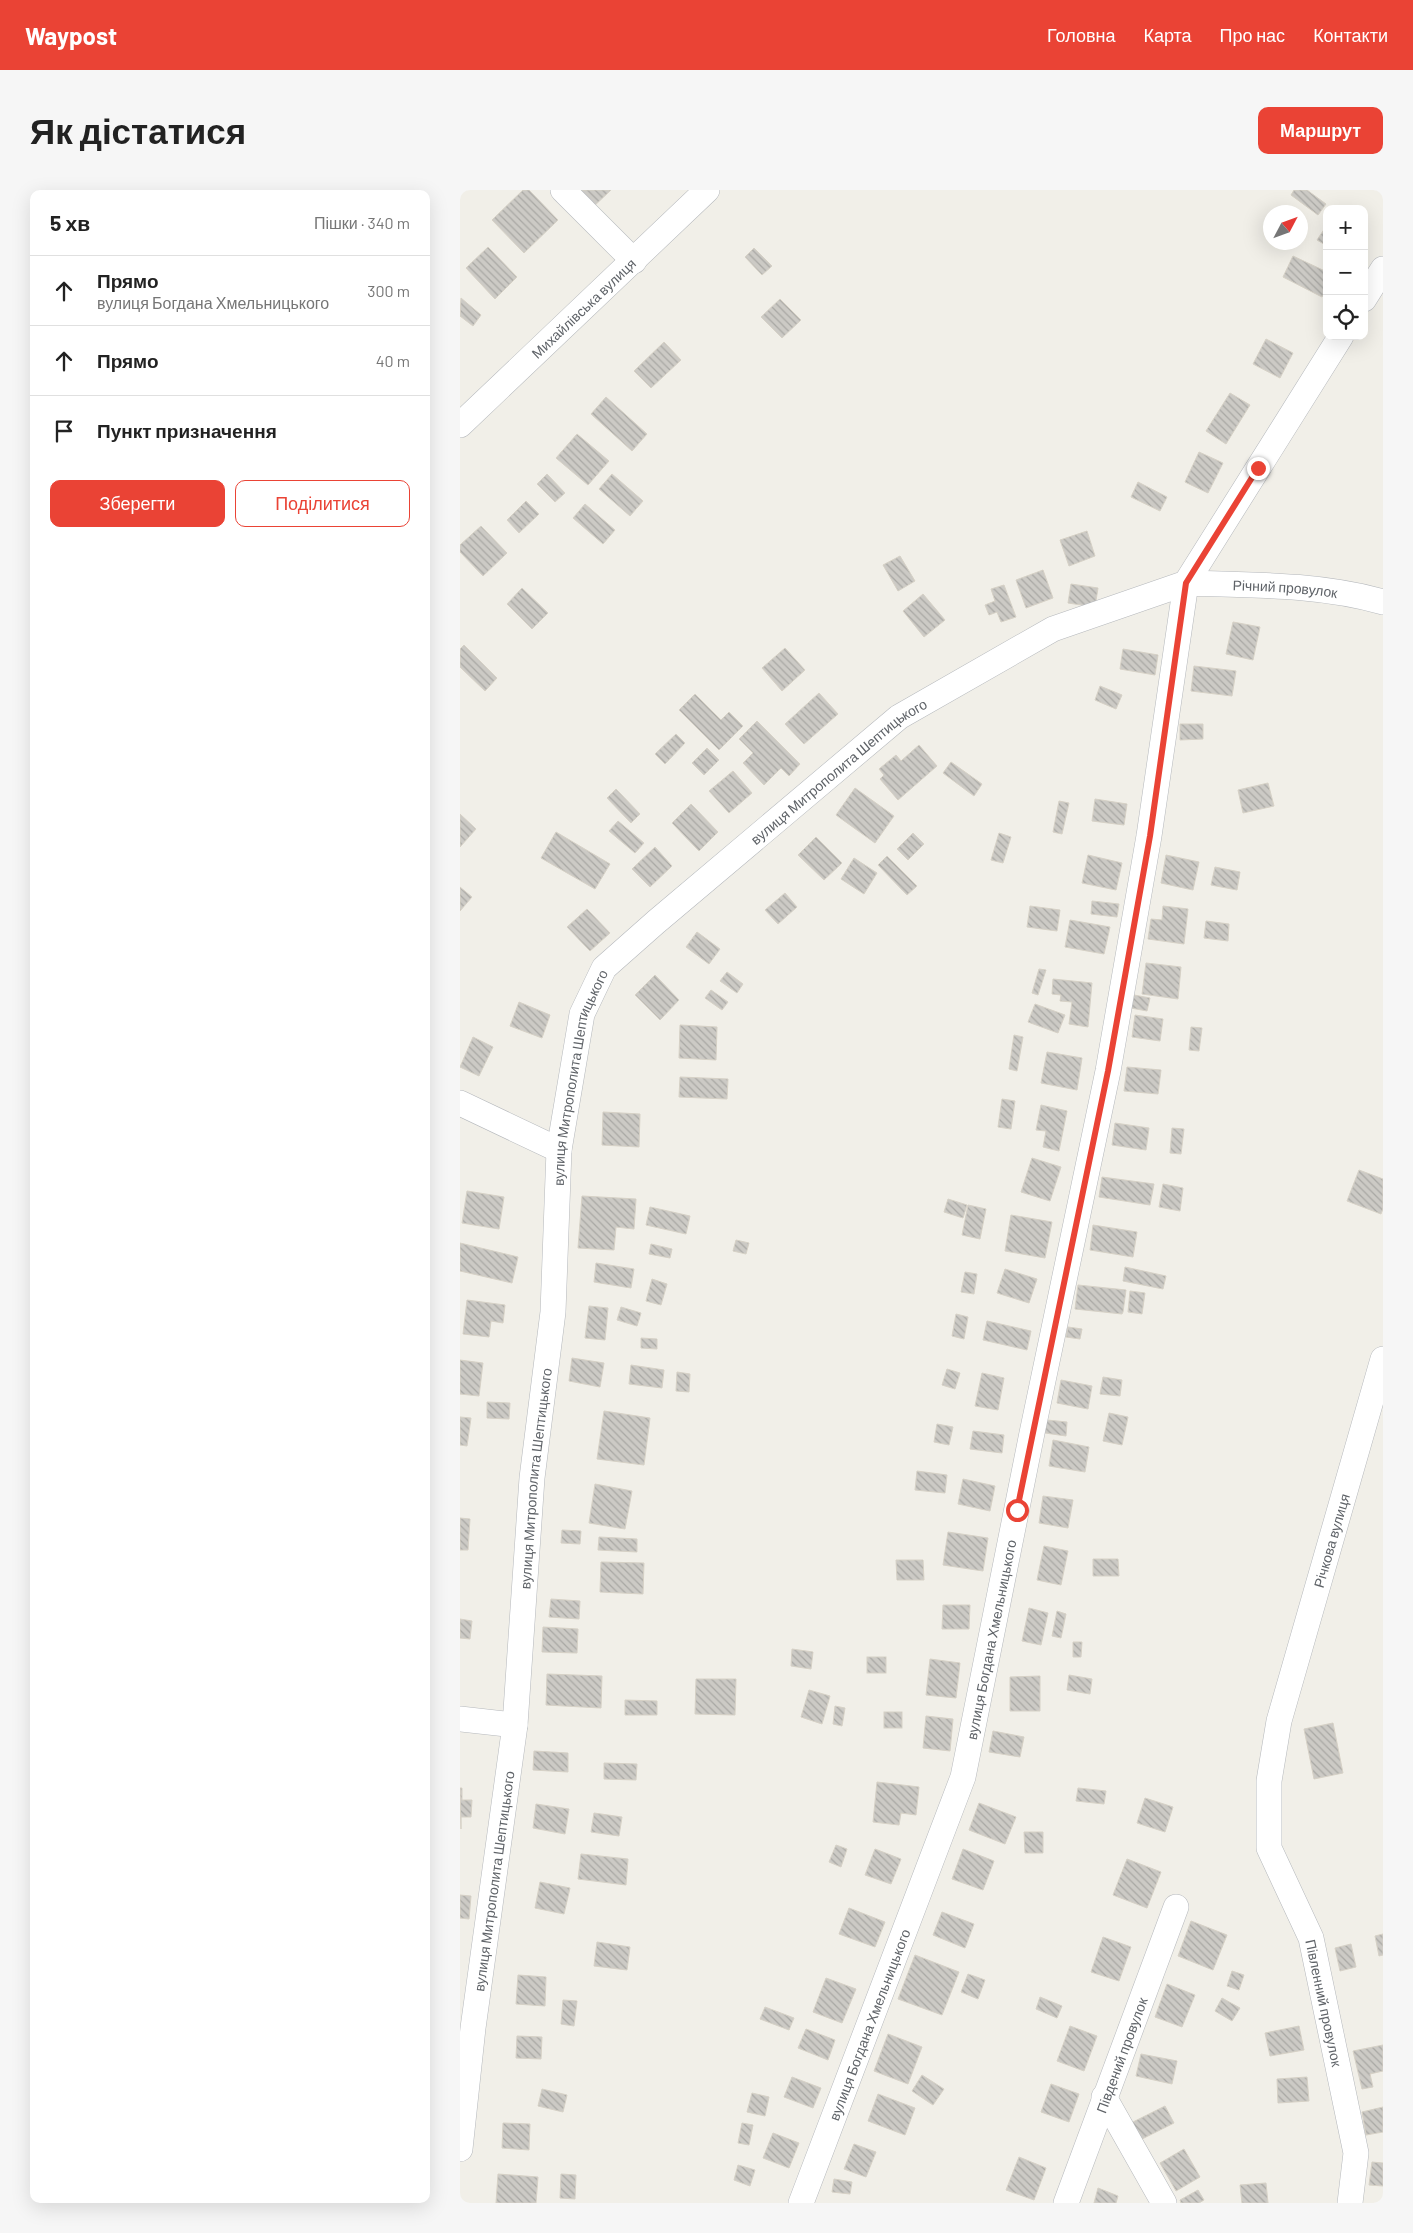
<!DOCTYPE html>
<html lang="uk">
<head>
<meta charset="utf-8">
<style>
	:root { --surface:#fff; --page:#f6f6f6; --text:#222; --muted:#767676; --line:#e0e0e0; --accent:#ea4335 }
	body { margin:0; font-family:Barlow,sans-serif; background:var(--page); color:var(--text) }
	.controls { position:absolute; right:15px; top:15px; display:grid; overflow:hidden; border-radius:10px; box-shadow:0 5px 20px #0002 }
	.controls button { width:45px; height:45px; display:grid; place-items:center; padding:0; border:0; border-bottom:1px solid var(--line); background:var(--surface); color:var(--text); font:25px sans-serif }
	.compass { position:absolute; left:803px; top:15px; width:45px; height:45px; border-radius:50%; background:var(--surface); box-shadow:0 5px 20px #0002; rotate:49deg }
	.stop { position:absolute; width:15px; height:15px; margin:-11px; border:4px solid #ea4335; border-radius:50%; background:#fff }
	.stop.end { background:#ea4335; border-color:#fff; box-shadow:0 1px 5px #0008 }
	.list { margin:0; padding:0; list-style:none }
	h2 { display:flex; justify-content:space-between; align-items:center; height:65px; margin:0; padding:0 20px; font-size:21px }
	h2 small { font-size:16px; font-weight:400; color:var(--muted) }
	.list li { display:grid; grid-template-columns:32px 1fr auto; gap:15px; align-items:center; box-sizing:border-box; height:70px; padding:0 20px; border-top:1px solid var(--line) }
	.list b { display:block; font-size:19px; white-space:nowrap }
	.list p { margin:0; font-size:16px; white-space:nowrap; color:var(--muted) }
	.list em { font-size:16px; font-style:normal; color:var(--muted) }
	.actions { display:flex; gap:10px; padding:15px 20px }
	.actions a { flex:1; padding:11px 0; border:1px solid var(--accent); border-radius:10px; text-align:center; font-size:18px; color:var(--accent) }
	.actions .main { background:var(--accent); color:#fff }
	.icon { flex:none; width:28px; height:28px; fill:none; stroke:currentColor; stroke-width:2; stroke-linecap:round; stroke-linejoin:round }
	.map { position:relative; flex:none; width:923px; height:2013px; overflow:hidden; border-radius:10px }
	header { display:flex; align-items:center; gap:30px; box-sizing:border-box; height:70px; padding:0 25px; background:var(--accent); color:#fff }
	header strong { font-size:24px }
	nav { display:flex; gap:28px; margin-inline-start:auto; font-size:18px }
	.intro { display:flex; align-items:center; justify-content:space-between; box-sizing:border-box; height:120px; padding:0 30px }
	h1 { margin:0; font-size:35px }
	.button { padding:12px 22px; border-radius:10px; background:var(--accent); color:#fff; font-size:18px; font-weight:700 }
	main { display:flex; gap:30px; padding:0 30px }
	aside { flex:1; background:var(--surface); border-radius:10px; box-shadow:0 5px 20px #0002 }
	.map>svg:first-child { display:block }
	.building { fill:url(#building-back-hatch); stroke:#d6d1c6 }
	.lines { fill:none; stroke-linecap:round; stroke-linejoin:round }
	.street-casing { stroke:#b5b8bc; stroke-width:26 }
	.street { stroke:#fff; stroke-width:25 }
	.route { stroke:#ea4335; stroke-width:6 }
	.labels { text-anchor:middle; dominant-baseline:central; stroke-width:4; stroke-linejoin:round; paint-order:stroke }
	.street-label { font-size:14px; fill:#5f6368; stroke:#fff }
</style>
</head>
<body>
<header>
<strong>Waypost</strong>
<nav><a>Головна</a><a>Карта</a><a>Про нас</a><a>Контакти</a></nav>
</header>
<div class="intro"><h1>Як дістатися</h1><a class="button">Маршрут</a></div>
<main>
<aside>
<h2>5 хв<small>Пішки · 340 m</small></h2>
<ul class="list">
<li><svg class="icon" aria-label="ahead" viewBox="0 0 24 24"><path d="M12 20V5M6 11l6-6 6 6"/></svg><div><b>Прямо</b><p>вулиця Богдана Хмельницького</p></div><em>300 m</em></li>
<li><svg class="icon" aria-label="ahead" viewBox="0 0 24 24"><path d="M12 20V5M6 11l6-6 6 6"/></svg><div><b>Прямо</b></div><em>40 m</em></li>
<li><svg class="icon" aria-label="arrive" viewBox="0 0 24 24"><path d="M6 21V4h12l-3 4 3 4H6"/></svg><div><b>Пункт призначення</b></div></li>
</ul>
<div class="actions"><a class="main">Зберегти</a><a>Поділитися</a></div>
</aside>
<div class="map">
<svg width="923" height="2013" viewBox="0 0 923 2013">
	<defs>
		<pattern id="building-back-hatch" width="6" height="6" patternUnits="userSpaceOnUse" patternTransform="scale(1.25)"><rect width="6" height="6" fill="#cccac5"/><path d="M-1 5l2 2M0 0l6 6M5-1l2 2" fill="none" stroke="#a9a8a4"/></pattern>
	</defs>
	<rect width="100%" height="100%" fill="#f1efe8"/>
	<g class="building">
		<path d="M 63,0 L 69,0 L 98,30 L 64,63 L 32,30 Z"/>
		<path d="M 113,0 L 151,0 L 131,19 Z"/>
		<path d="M 834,0 L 847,0 L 866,14 L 858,25 L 831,5 Z"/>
		<path d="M 867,35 L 867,56 L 857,50 Z"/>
		<path d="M 28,57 L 57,87 L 35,109 L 6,78 Z"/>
		<path d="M 294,58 L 312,76 L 302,85 L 285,67 Z"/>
		<path d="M 833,66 L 867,82 L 867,98 L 862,107 L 823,87 Z"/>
		<path d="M 1,108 L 21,125 L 13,136 L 0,126 Z"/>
		<path d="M 320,109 L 341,130 L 322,148 L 301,127 Z"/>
		<path d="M 806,149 L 833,163 L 820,188 L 793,174 Z"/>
		<path d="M 204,152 L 221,170 L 191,198 L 174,181 Z"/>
		<path d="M 770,203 L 790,215 L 766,254 L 746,241 Z"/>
		<path d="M 146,207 L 187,244 L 172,261 L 131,224 Z"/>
		<path d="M 117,244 L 149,271 L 128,295 L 96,268 Z"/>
		<path d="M 739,262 L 763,273 L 748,303 L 725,292 Z"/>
		<path d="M 87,284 L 105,303 L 95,312 L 77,294 Z"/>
		<path d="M 152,284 L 183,311 L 170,326 L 139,299 Z"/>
		<path d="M 678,292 L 707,307 L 700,321 L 671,307 Z"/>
		<path d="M 66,311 L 79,324 L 59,343 L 47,330 Z"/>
		<path d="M 125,314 L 155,340 L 143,354 L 113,328 Z"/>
		<path d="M 21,336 L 47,363 L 23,386 L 0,362 L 0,355 Z"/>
		<path d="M 627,341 L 635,366 L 609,376 L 600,350 Z"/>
		<path d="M 440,366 L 455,391 L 438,401 L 423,375 Z"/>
		<path d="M 583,380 L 593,408 L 566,418 L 556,390 Z"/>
		<path d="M 611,394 L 638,398 L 635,417 L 608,413 Z"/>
		<path d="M 544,395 L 556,427 L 541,432 L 537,422 L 529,425 L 525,415 L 535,411 L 531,399 Z"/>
		<path d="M 62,398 L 88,423 L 72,439 L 47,414 Z"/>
		<path d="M 463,404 L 485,430 L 464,447 L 443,421 Z"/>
		<path d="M 773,432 L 800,437 L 793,470 L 766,464 Z"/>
		<path d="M 4,455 L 37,488 L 25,501 L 0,477 L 0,459 Z"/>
		<path d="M 325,458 L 345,480 L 322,501 L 302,478 Z"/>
		<path d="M 663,459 L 698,465 L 695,485 L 660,479 Z"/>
		<path d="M 734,476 L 776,481 L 772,506 L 731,501 Z"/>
		<path d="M 640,496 L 662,505 L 656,519 L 635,510 Z"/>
		<path d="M 359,503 L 378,524 L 344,554 L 325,534 Z"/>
		<path d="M 235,504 L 261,530 L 269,522 L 283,536 L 259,560 L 219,520 Z"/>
		<path d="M 297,531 L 340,574 L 329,586 L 321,578 L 304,595 L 283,573 L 293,563 L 279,549 Z"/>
		<path d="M 720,534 L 743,534 L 743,549 L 720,550 Z"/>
		<path d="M 216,544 L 225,553 L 205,574 L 195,564 Z"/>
		<path d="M 459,555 L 477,576 L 438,610 L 420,589 L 424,585 L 419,579 L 436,565 L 441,571 Z"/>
		<path d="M 247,558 L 259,570 L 244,585 L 232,573 Z"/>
		<path d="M 491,572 L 522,594 L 514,606 L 483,583 Z"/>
		<path d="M 273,581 L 292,603 L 269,623 L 249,601 Z"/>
		<path d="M 808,593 L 814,616 L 783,623 L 778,600 Z"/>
		<path d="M 395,598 L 434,626 L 415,653 L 376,625 Z"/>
		<path d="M 156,599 L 180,624 L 171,633 L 147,608 Z"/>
		<path d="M 635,609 L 667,614 L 664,635 L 632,631 Z"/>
		<path d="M 599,611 L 609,613 L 602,644 L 593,642 Z"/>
		<path d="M 231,614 L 258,642 L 239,661 L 212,633 Z"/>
		<path d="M 0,624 L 16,639 L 0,657 Z"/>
		<path d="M 158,631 L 184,653 L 175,663 L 149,641 Z"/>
		<path d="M 96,642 L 150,674 L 135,699 L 81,668 Z"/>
		<path d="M 453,643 L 464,654 L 448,670 L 437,659 Z"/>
		<path d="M 539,643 L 551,647 L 543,673 L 531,670 Z"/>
		<path d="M 356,647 L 382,673 L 364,690 L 338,665 Z"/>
		<path d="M 195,657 L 212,676 L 190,697 L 172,679 Z"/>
		<path d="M 628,665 L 662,673 L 656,700 L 622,693 Z"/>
		<path d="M 706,665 L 739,672 L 733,700 L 701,693 Z"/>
		<path d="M 427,666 L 457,696 L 447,705 L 418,675 Z"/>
		<path d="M 394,668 L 417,683 L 404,704 L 381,689 Z"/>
		<path d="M 755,677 L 780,682 L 777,700 L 751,695 Z"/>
		<path d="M 0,697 L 12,707 L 0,721 Z"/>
		<path d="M 325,703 L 337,717 L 318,734 L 305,720 Z"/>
		<path d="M 632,711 L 659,714 L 657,727 L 631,724 Z"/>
		<path d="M 570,716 L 600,720 L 597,741 L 567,737 Z"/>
		<path d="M 703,716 L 728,719 L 724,754 L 688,749 L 691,729 L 702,730 Z"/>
		<path d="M 127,719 L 150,743 L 130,761 L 107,737 Z"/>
		<path d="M 610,730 L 650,737 L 644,764 L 605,757 Z"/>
		<path d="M 746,731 L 769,734 L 768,751 L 744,748 Z"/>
		<path d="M 237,742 L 260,759 L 249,774 L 226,757 Z"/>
		<path d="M 686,773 L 721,777 L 718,809 L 682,804 Z"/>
		<path d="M 579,779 L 586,780 L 578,805 L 572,803 Z"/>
		<path d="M 267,782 L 283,794 L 277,803 L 260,791 Z"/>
		<path d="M 195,785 L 219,810 L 200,830 L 175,805 Z"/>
		<path d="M 593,789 L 632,793 L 628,837 L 609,834 L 612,812 L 600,811 L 601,805 L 592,804 Z"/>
		<path d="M 251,800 L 268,812 L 262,820 L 245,808 Z"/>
		<path d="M 674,805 L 690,808 L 687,821 L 671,818 Z"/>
		<path d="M 59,812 L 90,825 L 82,848 L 50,836 Z"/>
		<path d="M 575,814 L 605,825 L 598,843 L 568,832 Z"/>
		<path d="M 675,825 L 703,829 L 700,851 L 672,847 Z"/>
		<path d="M 220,835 L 257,837 L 256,870 L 219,868 Z"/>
		<path d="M 731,837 L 742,838 L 739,861 L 729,860 Z"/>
		<path d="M 554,845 L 563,847 L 557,881 L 549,879 Z"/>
		<path d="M 13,847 L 33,857 L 19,886 L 0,877 Z"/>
		<path d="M 587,862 L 622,868 L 617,900 L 581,893 Z"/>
		<path d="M 667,877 L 701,880 L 698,904 L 664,901 Z"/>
		<path d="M 220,887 L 268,889 L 267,909 L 219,907 Z"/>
		<path d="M 542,909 L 555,911 L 551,939 L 538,937 Z"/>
		<path d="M 581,915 L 607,921 L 599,961 L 583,957 L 586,941 L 576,940 Z"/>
		<path d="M 143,922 L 180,924 L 179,957 L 142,955 Z"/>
		<path d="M 655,933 L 689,938 L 686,960 L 652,955 Z"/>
		<path d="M 712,938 L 724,939 L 721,964 L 710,963 Z"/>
		<path d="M 572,968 L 601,977 L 590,1011 L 561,1002 Z"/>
		<path d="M 899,980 L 923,989 L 923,1019 L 921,1024 L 887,1011 Z"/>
		<path d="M 642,987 L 694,994 L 690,1015 L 639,1007 Z"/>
		<path d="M 703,994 L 723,998 L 720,1021 L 699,1017 Z"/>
		<path d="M 7,1001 L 44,1007 L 39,1039 L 2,1033 Z"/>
		<path d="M 122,1006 L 176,1009 L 174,1039 L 156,1037 L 154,1060 L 118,1058 Z"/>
		<path d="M 488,1009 L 507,1015 L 503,1028 L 484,1022 Z"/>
		<path d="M 508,1015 L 526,1019 L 520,1049 L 502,1045 Z"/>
		<path d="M 190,1017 L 230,1026 L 226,1044 L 186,1035 Z"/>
		<path d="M 551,1025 L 592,1032 L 585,1068 L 545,1061 Z"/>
		<path d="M 633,1035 L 677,1042 L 673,1067 L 630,1060 Z"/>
		<path d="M 276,1050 L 289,1053 L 286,1064 L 273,1061 Z"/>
		<path d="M 0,1053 L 58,1067 L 52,1093 L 0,1081 Z"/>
		<path d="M 191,1054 L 212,1059 L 210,1068 L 189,1064 Z"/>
		<path d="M 136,1073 L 174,1079 L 171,1098 L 134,1092 Z"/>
		<path d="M 665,1077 L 706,1086 L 703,1099 L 663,1091 Z"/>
		<path d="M 545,1079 L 577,1089 L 569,1113 L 537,1103 Z"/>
		<path d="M 505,1082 L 517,1084 L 514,1104 L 501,1102 Z"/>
		<path d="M 192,1089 L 207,1094 L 201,1115 L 186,1111 Z"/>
		<path d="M 618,1095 L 666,1100 L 663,1122 L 662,1124 L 615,1119 Z"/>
		<path d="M 670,1101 L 685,1103 L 682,1124 L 668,1122 Z"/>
		<path d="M 7,1110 L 45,1115 L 43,1133 L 31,1131 L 29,1147 L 3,1144 Z"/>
		<path d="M 129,1116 L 148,1118 L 145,1150 L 125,1148 Z"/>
		<path d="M 161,1117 L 181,1123 L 177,1136 L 157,1130 Z"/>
		<path d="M 496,1124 L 508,1127 L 504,1149 L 492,1146 Z"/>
		<path d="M 527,1131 L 571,1141 L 567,1160 L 523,1150 Z"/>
		<path d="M 608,1137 L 622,1139 L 620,1149 L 606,1147 Z"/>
		<path d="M 181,1148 L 197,1149 L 197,1159 L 181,1158 Z"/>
		<path d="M 112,1168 L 144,1173 L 140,1197 L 109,1191 Z"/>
		<path d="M 0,1170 L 23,1173 L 19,1206 L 0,1204 Z"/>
		<path d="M 171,1175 L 204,1180 L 202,1198 L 169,1194 Z"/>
		<path d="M 487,1179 L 500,1183 L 495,1199 L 482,1195 Z"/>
		<path d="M 217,1182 L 230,1184 L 229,1202 L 216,1201 Z"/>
		<path d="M 522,1183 L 544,1188 L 538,1220 L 515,1216 Z"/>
		<path d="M 643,1187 L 662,1190 L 660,1206 L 640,1204 Z"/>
		<path d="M 601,1190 L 632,1196 L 628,1219 L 597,1213 Z"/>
		<path d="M 27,1212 L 50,1213 L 49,1229 L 27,1228 Z"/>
		<path d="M 144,1221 L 190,1228 L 184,1275 L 137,1269 Z"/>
		<path d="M 649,1223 L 668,1227 L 662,1255 L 643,1251 Z"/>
		<path d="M 0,1227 L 11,1228 L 7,1256 L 0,1255 Z"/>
		<path d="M 587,1230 L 607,1232 L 606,1246 L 585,1243 Z"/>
		<path d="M 477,1234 L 493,1237 L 489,1255 L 474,1252 Z"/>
		<path d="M 513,1241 L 544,1245 L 542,1263 L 510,1259 Z"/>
		<path d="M 593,1250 L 629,1257 L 625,1282 L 589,1276 Z"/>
		<path d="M 457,1281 L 487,1285 L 485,1303 L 455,1300 Z"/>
		<path d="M 503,1289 L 535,1296 L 530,1321 L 498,1314 Z"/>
		<path d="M 135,1294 L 172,1301 L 165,1339 L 129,1333 Z"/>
		<path d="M 583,1306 L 613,1310 L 608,1338 L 579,1333 Z"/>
		<path d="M 0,1328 L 10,1329 L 8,1360 L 0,1360 Z"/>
		<path d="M 102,1340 L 121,1341 L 120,1354 L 101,1353 Z"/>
		<path d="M 488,1342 L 528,1348 L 523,1381 L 483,1375 Z"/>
		<path d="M 139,1347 L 177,1349 L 177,1362 L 138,1360 Z"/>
		<path d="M 584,1356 L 608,1361 L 601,1395 L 577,1390 Z"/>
		<path d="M 633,1369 L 658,1369 L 659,1386 L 633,1386 Z"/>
		<path d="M 436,1370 L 463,1370 L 464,1390 L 437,1390 Z"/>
		<path d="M 141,1372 L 184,1373 L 183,1404 L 140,1402 Z"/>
		<path d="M 91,1409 L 120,1411 L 119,1429 L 89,1427 Z"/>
		<path d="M 483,1415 L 510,1415 L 509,1439 L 482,1439 Z"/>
		<path d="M 569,1418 L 588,1423 L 581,1455 L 562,1451 Z"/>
		<path d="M 597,1421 L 606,1424 L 601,1448 L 592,1446 Z"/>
		<path d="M 0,1429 L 12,1431 L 10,1449 L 0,1448 Z"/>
		<path d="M 83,1437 L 118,1439 L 117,1463 L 82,1462 Z"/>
		<path d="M 613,1452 L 622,1452 L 621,1467 L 613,1467 Z"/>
		<path d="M 332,1459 L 353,1462 L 351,1479 L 331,1476 Z"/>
		<rect x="407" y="1467" width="19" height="16"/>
		<path d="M 470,1469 L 500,1473 L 496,1508 L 466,1505 Z"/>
		<path d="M 87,1484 L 142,1486 L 141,1518 L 86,1515 Z"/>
		<path d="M 609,1485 L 632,1489 L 630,1504 L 607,1500 Z"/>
		<path d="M 580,1486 L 580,1521 L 550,1521 L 550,1487 Z"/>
		<path d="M 236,1489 L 276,1489 L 275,1525 L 235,1524 Z"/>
		<path d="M 349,1500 L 370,1506 L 362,1534 L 341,1527 Z"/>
		<path d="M 165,1510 L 197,1511 L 197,1525 L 165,1525 Z"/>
		<path d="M 375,1516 L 385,1518 L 382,1536 L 373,1534 Z"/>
		<rect x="424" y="1522" width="18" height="16"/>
		<path d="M 466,1526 L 493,1529 L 490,1561 L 463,1558 Z"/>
		<path d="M 873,1533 L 883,1583 L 854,1589 L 844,1539 Z"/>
		<path d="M 533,1541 L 564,1547 L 560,1567 L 529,1562 Z"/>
		<path d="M 74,1561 L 108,1563 L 108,1582 L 73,1580 Z"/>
		<path d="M 144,1573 L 177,1574 L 176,1590 L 144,1589 Z"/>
		<path d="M 417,1592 L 459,1597 L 456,1625 L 441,1623 L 439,1635 L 413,1632 Z"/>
		<path d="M 0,1598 L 2,1598 L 2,1610 L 12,1610 L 11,1627 L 1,1627 L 1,1639 Z"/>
		<path d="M 618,1598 L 646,1601 L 644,1614 L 616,1611 Z"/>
		<path d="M 685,1608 L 713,1617 L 705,1642 L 677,1633 Z"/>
		<path d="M 519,1613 L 556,1627 L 545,1654 L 509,1640 Z"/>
		<path d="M 76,1614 L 109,1619 L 105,1644 L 73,1638 Z"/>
		<path d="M 134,1623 L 162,1627 L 159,1646 L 131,1642 Z"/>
		<path d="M 564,1642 L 583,1642 L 583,1663 L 565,1663 Z"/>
		<path d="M 376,1655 L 387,1659 L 381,1677 L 369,1672 Z"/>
		<path d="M 415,1659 L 441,1669 L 431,1694 L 405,1685 Z"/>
		<path d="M 503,1659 L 534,1671 L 523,1700 L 492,1689 Z"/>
		<path d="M 121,1664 L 168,1669 L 166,1695 L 118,1689 Z"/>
		<path d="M 667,1669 L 701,1682 L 687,1718 L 653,1705 Z"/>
		<path d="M 80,1692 L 110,1698 L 104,1724 L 75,1718 Z"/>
		<path d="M 0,1705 L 11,1706 L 9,1729 L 0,1728 Z"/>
		<path d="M 389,1718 L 425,1732 L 415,1757 L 379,1744 Z"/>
		<path d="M 482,1722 L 514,1734 L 505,1758 L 473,1745 Z"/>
		<path d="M 731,1731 L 767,1745 L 753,1780 L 718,1766 Z"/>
		<path d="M 923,1744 L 923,1765 L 919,1766 L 915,1746 Z"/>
		<path d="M 643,1747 L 671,1757 L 659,1791 L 631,1782 Z"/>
		<path d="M 137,1752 L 170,1757 L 167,1780 L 134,1776 Z"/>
		<path d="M 891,1754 L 896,1777 L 880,1781 L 875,1758 Z"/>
		<path d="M 455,1765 L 499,1782 L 482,1825 L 438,1809 Z"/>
		<path d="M 772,1781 L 784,1785 L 779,1800 L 767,1796 Z"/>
		<path d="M 508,1784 L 525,1790 L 518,1809 L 501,1802 Z"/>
		<path d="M 58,1785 L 86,1787 L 85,1816 L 56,1814 Z"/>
		<path d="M 366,1788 L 396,1799 L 382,1833 L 353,1822 Z"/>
		<path d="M 707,1794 L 735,1805 L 722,1837 L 695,1827 Z"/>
		<path d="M 580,1807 L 602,1816 L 597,1828 L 576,1819 Z"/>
		<path d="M 762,1808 L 780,1818 L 772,1831 L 755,1821 Z"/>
		<path d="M 103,1810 L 117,1811 L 114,1836 L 101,1834 Z"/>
		<path d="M 305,1817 L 334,1828 L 329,1840 L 300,1829 Z"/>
		<path d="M 610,1836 L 637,1846 L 624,1881 L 597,1871 Z"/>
		<path d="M 839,1836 L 844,1860 L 810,1866 L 805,1843 Z"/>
		<path d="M 346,1839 L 375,1850 L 368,1870 L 338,1858 Z"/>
		<path d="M 428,1844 L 462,1857 L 448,1894 L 414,1881 Z"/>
		<path d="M 57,1846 L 82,1847 L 81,1869 L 56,1868 Z"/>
		<path d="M 923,1855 L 923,1881 L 910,1884 L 913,1897 L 902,1899 L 893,1861 Z"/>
		<path d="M 681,1864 L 717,1871 L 712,1894 L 676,1886 Z"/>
		<path d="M 462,1885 L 484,1899 L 473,1915 L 452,1901 Z"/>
		<path d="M 332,1887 L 361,1898 L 353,1918 L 324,1907 Z"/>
		<path d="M 847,1887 L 849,1911 L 818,1913 L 817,1889 Z"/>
		<path d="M 591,1894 L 619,1904 L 609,1932 L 581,1922 Z"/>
		<path d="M 82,1899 L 107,1905 L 103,1922 L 78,1916 Z"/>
		<path d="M 292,1903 L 309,1907 L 305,1926 L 287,1922 Z"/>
		<path d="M 418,1904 L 455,1918 L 445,1945 L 408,1931 Z"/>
		<path d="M 705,1916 L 714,1933 L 680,1950 L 671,1933 Z"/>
		<path d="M 923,1917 L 923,1942 L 906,1945 L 902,1922 Z"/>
		<path d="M 43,1933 L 70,1934 L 69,1960 L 42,1958 Z"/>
		<path d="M 282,1933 L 293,1935 L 289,1955 L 278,1953 Z"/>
		<path d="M 313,1943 L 339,1953 L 329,1978 L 303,1968 Z"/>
		<path d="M 394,1954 L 416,1962 L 406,1987 L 384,1979 Z"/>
		<path d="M 724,1959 L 740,1987 L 716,2001 L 700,1973 Z"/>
		<path d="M 559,1967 L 586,1978 L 574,2010 L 546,2000 Z"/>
		<path d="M 912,1972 L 923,1973 L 923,1996 L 909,1995 Z"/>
		<path d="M 278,1975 L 295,1980 L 290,1996 L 274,1990 Z"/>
		<path d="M 38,1984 L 78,1987 L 76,2013 L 36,2013 Z"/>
		<path d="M 101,1984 L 116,1985 L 115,2009 L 100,2008 Z"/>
		<path d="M 374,1989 L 392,1992 L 390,2004 L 372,2002 Z"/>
		<path d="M 806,1993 L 808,2013 L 782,2013 L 780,1995 Z"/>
		<path d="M 638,1998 L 658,2006 L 656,2013 L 634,2013 Z"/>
		<path d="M 738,2000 L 744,2010 L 739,2013 L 721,2013 L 720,2010 Z"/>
	</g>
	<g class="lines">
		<defs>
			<g id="street">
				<path d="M 103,0 L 174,71"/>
				<path d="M 904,109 L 923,79"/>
				<path id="s1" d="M 0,235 L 247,0"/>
				<path d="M 0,913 L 99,960"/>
				<path d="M 0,1529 L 55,1535"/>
				<path d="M 644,1907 L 704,2013"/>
				<path id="s2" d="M 0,1959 L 13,1838 L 55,1535 L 72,1288 L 93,1122 L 99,960 L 122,824 L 144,778 L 196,732 L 439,527 L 593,439 L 726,393 L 881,146"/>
				<path id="s3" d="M 341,2013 L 503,1587 L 572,1243 L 648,881 L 689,646 L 726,393 C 791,395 860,394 923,412"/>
				<path id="s4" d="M 606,2013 L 716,1717"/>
				<path id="s5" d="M 890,2013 L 896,1963 L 851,1748 L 809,1658 L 809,1591 L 819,1531 L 923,1169"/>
			</g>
		</defs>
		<use href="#street" class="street-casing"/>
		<use href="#street" class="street"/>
	</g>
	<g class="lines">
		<path class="route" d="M 557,1320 L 648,881 L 690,646 L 726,393 L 798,278"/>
	</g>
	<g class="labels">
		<g class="street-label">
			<text stroke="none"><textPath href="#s1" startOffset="170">Михайлівська вулиця</textPath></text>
			<text stroke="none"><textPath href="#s3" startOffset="1770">Річний провулок</textPath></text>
			<text stroke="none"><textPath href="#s2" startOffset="1500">вулиця Митрополита Шептицького</textPath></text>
			<text stroke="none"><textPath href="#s2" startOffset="1080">вулиця Митрополита Шептицького</textPath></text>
			<text stroke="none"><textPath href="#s2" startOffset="675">вулиця Митрополита Шептицького</textPath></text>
			<text stroke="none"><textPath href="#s5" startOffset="685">Річкова вулиця</textPath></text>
			<text stroke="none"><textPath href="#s3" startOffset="596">вулиця Богдана Хмельницького</textPath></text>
			<text stroke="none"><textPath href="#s2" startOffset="270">вулиця Митрополита Шептицького</textPath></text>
			<text transform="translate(864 1813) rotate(78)">Півленний провулок</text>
			<text stroke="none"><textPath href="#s3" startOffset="191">вулиця Богдана Хмельницького</textPath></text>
			<text stroke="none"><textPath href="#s4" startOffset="158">Південий провулок</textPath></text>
		</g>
	</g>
</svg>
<div class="controls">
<button>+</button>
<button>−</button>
<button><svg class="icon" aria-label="locate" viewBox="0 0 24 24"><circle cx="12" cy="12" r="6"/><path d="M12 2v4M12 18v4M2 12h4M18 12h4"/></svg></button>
</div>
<svg class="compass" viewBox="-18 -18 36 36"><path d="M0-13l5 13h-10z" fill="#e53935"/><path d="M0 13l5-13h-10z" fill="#767676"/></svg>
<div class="stop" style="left:557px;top:1320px"></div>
<div class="stop end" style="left:798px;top:278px"></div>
</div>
</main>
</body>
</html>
